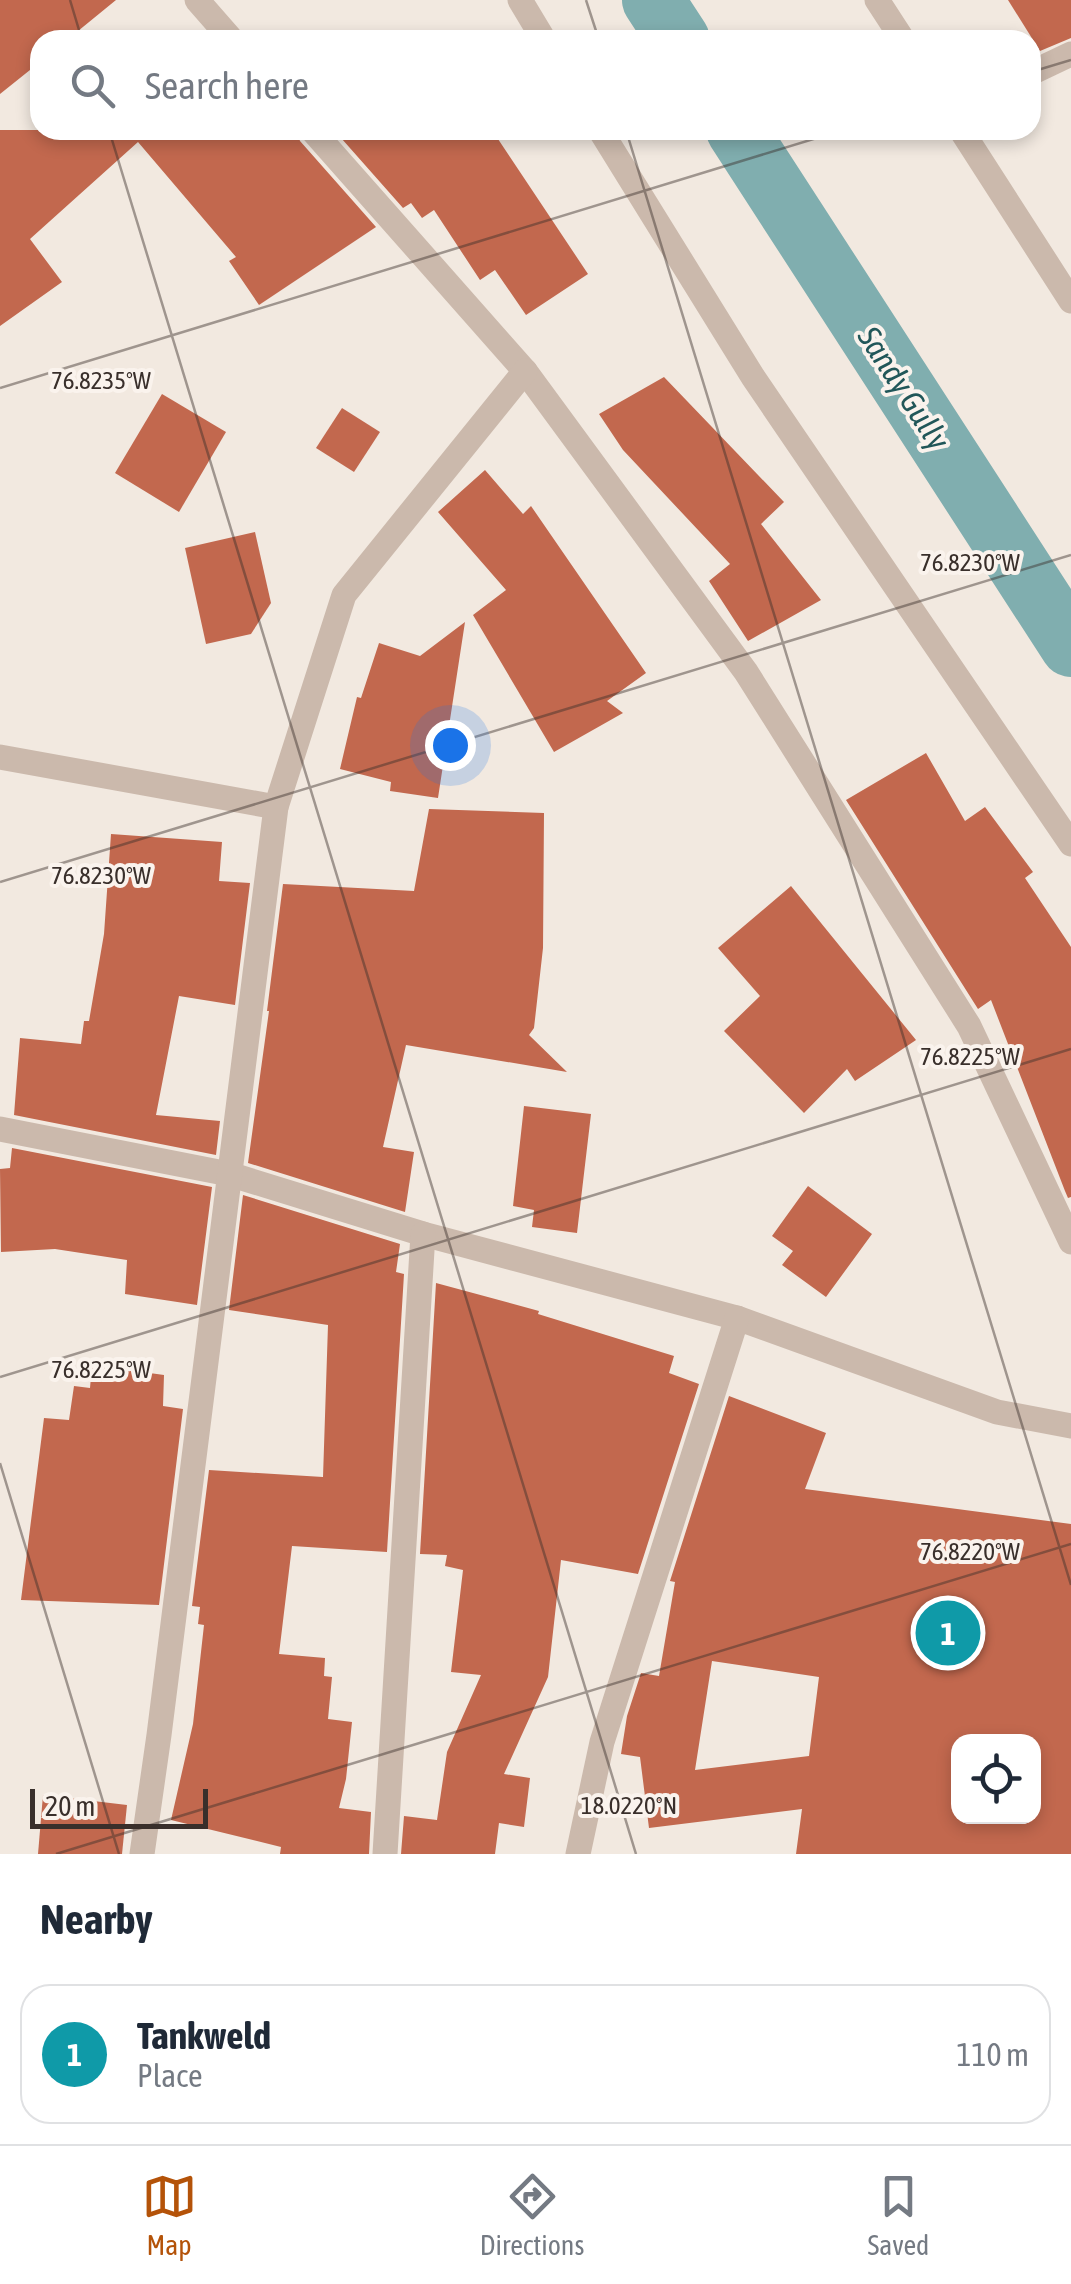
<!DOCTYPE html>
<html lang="en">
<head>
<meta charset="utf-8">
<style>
	:root { --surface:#fff; --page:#f2f2f3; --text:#1f2937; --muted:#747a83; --line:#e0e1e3; --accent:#b45309 }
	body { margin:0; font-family:"Asap Condensed",sans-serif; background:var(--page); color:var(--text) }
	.controls { position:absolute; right:30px; bottom:30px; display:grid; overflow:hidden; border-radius:20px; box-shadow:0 5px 15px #0003 }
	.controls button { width:90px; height:90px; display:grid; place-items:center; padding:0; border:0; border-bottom:2px solid var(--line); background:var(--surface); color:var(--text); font:50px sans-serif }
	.scale { position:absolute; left:30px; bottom:25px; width:178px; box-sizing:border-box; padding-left:10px; border:5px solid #392f2b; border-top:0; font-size:28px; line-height:35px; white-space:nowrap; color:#392f2b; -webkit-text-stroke:8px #faf3ed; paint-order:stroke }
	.you { position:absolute; left:450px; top:745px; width:35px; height:35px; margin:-25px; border:8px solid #fff; border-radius:50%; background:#1a73e8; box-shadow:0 0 0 15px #1a73e833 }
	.badge { display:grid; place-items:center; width:65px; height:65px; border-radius:50%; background:var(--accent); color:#fff; font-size:32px; font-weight:700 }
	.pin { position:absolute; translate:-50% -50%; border:5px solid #fff; box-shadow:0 2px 10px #0006 }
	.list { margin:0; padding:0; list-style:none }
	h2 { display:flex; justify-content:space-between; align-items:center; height:130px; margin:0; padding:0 40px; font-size:42px }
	h2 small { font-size:32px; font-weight:400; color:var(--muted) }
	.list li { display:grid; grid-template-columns:65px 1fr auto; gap:30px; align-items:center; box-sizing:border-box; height:140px; margin:0 20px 20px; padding:0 20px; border:2px solid var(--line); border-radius:30px }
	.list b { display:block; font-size:38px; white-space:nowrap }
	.list p { margin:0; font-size:32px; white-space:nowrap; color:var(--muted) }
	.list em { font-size:32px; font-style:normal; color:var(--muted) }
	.icon { flex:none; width:55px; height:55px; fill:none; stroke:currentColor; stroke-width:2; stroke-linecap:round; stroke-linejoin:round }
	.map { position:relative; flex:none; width:1071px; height:1854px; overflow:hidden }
	.search { position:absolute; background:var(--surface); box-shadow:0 5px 15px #0003; left:30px; right:30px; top:30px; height:110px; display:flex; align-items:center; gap:25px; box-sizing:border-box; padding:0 35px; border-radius:30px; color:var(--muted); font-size:38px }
	.sheet { height:290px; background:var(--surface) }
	nav { display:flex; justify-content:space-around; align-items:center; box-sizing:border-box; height:140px; border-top:2px solid var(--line); background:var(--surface); font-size:28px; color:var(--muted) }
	nav a { display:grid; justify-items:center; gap:5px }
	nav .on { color:var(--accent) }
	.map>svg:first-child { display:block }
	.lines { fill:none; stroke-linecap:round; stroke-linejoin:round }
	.canal { stroke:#80aeaf; stroke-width:62 }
	.building { fill:#c2684e; fill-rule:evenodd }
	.minor { stroke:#cbb9ac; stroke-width:25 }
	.ticks { fill:none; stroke:#392f2b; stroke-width:2.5; stroke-opacity:0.45 }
	.labels { text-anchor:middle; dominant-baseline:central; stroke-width:8; stroke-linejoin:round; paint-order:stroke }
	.water-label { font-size:32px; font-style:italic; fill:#215759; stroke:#faf3ed }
	.ticks-label { font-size:25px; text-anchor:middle; fill:#392f2b; stroke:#faf3ed; stroke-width:8; stroke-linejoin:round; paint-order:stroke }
</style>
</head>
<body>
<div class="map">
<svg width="1071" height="1854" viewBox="0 0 1071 1854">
	<rect width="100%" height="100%" fill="#f2e9e0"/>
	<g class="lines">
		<g class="canal">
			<path d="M 653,0 L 679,40"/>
			<path d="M 737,130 L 1071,646"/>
		</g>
	</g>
	<g class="building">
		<path d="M 0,0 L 116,0 L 67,40 L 40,40 L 40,62 L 0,94 Z"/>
		<path d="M 1008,0 L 1071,0 L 1071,38 L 1040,51 Z"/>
		<path d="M 0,130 L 296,130 L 300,141 L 376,227 L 259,305 L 229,261 L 236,257 L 138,142 L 30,239 L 62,282 L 0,326 Z"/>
		<path d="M 334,130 L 492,130 L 588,274 L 526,315 L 495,270 L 480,280 L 434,210 L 422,218 L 411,203 L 403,208 Z"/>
		<path d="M 664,377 L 784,502 L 761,524 L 821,600 L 748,641 L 709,581 L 730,564 L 623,450 L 599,414 Z"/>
		<path d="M 162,394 L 226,432 L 179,512 L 115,473 Z"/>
		<path d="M 342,408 L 380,432 L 354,472 L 316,448 Z"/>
		<path d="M 485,470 L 523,514 L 531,506 L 646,673 L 607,701 L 623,713 L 554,752 L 473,615 L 506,590 L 438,512 Z"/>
		<path d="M 255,532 L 271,603 L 251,634 L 206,644 L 185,548 Z"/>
		<path d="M 465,622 L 438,798 L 390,791 L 391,782 L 340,769 L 357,697 L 361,698 L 379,643 L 420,656 Z"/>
		<path d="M 926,753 L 965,821 L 985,807 L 1033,872 L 1025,878 L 1071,947 L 1071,1197 L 1068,1198 L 1065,1191 L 991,1000 L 978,1009 L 846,800 Z"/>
		<path d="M 429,809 L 544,813 L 543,948 L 534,1028 L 529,1035 L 567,1072 L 406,1045 L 383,1147 L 414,1152 L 405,1212 L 248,1163 L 269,1011 L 267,1011 L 283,884 L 414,891 Z"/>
		<path d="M 111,834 L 222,842 L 219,881 L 250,883 L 235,1005 L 179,996 L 156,1115 L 220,1121 L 216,1155 L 14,1115 L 20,1038 L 81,1044 L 84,1021 L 89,1021 L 104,934 Z"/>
		<path d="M 791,886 L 916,1040 L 855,1081 L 847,1069 L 804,1113 L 724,1031 L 760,996 L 718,948 Z"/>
		<path d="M 524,1106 L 591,1114 L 577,1233 L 532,1227 L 534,1210 L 513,1206 Z"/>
		<path d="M 12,1148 L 212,1187 L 197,1305 L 125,1294 L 127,1260 L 55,1249 L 1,1252 L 0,1169 L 10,1168 Z"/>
		<path d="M 808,1186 L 872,1234 L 826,1297 L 782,1265 L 793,1251 L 772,1236 Z"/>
		<path d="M 243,1195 L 400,1244 L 396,1272 L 404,1274 L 387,1552 L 292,1546 L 279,1654 L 325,1658 L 324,1676 L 332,1677 L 328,1719 L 352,1722 L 346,1779 L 339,1808 L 371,1812 L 369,1854 L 280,1854 L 281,1847 L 171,1820 L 193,1724 L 204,1625 L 198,1624 L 200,1607 L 192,1606 L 209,1470 L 323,1477 L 328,1325 L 229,1310 Z"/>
		<path d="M 436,1283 L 539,1311 L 538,1314 L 674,1356 L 669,1373 L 699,1384 L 638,1574 L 561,1560 L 548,1677 L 504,1774 L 530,1778 L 524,1827 L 499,1823 L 495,1854 L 401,1854 L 404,1816 L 437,1820 L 447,1752 L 481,1675 L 451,1672 L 463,1570 L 445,1566 L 447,1555 L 420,1554 Z"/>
		<path d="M 92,1365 L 164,1375 L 163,1406 L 183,1409 L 159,1605 L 21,1600 L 44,1418 L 69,1420 L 74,1386 L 90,1388 Z"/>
		<path d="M 729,1396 L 826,1433 L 805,1489 L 1071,1524 L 1071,1854 L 796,1854 L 802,1809 L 649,1828 L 640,1757 L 621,1754 L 627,1716 L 641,1673 L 659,1676 L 675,1582 L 670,1581 ZM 712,1661 L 819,1677 L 809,1756 L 695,1770 ZM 958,1742 L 1034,1742 L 1034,1816 L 958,1816 Z"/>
		<path d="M 43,1795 L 127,1805 L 122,1854 L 38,1854 Z"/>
	</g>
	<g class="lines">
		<g class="minor">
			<path d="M 197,0 L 232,40"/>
			<path d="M 520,0 L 544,40"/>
			<path d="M 877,0 L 903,40"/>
			<path d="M 1031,73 L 1071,54"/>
			<path d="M 312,130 L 525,371 L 746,672 L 969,1026 L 1071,1242"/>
			<path d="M 600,130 L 753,377 L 1071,844"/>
			<path d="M 961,130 L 1071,301"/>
			<path d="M 0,757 L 276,807 L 344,595 L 525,371"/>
			<path d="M 0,1129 L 229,1174 L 423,1234 L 737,1318 L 997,1412 L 1071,1426"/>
			<path d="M 142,1854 L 159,1735 L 276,807"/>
			<path d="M 385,1854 L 423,1234"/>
			<path d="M 578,1854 L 602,1742 L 737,1318"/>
		</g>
	</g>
	<path class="ticks" d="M 70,0 L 82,40M 586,0 L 599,40M 1031,72 L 1071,60M 109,130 L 636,1854M 626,130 L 1071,1585M 0,388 L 843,130M 0,882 L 1071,555M 0,1377 L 1071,1049M 0,1463 L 119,1854M 56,1854 L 1071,1544"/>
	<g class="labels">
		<g class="water-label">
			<text transform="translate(904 388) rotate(57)">Sandy Gully</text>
		</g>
	</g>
	<g class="ticks-label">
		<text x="101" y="389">76.8235°W</text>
		<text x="970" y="571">76.8230°W</text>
		<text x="101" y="884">76.8230°W</text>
		<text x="970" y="1065">76.8225°W</text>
		<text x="101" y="1378">76.8225°W</text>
		<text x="970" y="1560">76.8220°W</text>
		<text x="629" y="1814">18.0220°N</text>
	</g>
</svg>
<div class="controls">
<button><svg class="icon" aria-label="locate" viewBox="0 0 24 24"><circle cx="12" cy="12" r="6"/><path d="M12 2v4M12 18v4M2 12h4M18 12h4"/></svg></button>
</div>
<div class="scale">20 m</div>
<div class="you"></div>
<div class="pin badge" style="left:948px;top:1633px;background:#0f9aa8">1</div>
<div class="search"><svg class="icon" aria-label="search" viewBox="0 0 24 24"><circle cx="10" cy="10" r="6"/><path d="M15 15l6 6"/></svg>Search here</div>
</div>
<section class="sheet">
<h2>Nearby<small></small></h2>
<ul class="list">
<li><span class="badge" style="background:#0f9aa8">1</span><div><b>Tankweld</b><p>Place</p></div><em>110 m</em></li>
</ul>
</section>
<nav>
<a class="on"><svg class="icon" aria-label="map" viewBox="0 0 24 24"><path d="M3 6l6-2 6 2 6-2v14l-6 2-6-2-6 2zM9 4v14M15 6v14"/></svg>Map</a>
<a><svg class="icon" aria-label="directions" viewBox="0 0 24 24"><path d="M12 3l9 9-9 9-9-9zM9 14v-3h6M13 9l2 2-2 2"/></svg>Directions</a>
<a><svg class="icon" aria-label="saved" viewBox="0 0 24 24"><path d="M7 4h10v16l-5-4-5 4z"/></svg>Saved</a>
</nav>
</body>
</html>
